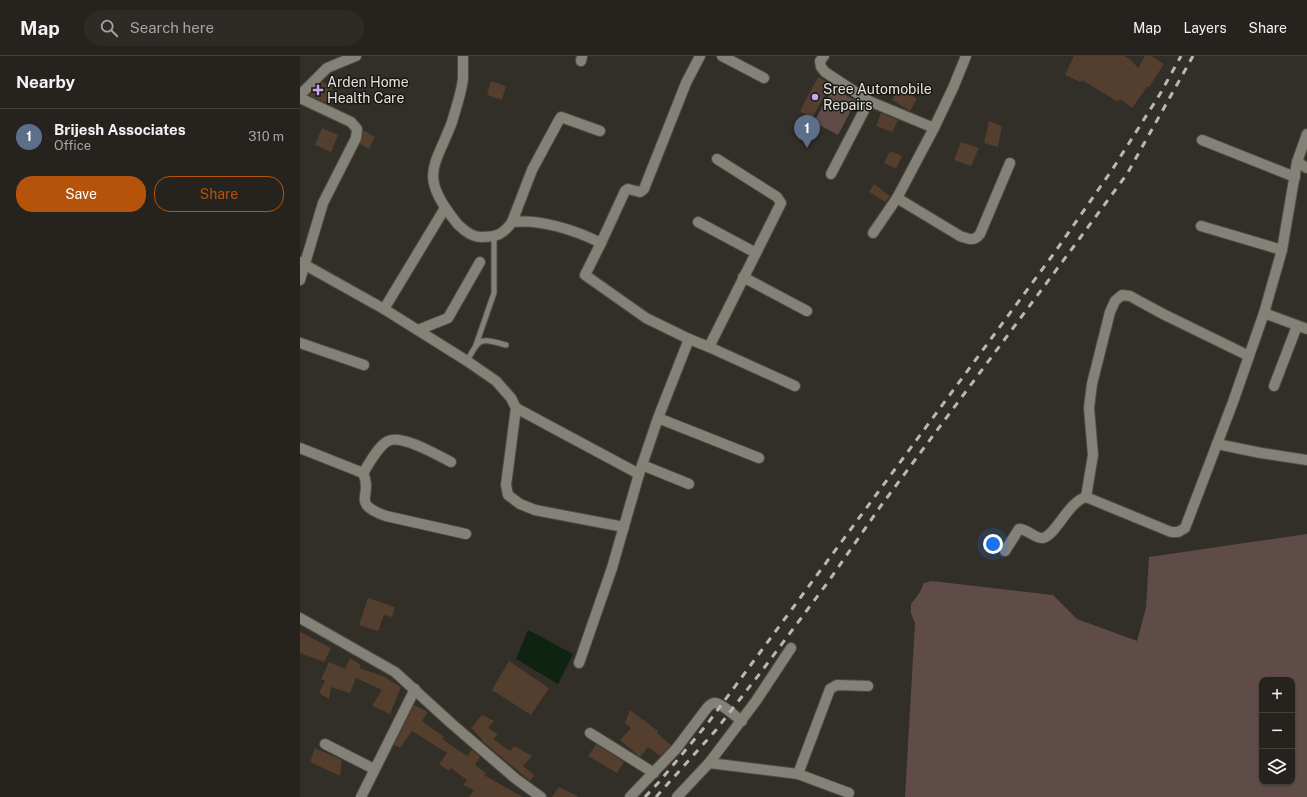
<!DOCTYPE html>
<html lang="en">
<head>
<meta charset="utf-8">
<style>
	:root { --surface:#26231e; --page:#2e2b27; --text:#f1f3f6; --muted:#a4a4a4; --line:#42403c; --accent:#b45309 }
	body { margin:0; font-family:"Public Sans",sans-serif; background:var(--page); color:var(--text) }
	.controls { position:absolute; right:12px; bottom:12px; display:grid; overflow:hidden; border-radius:8px; box-shadow:0 1px 3px #0004 }
	.controls button { width:36px; height:36px; display:grid; place-items:center; padding:0; border:0; border-bottom:1px solid var(--line); background:var(--surface); color:var(--text); font:20px sans-serif }
	.you { position:absolute; left:693px; top:488px; width:14px; height:14px; margin:-10px; border:3px solid #fff; border-radius:50%; background:#1a73e8; box-shadow:0 0 0 6px #1a73e833 }
	.badge { display:grid; place-items:center; width:26px; height:26px; border-radius:50%; background:var(--accent); color:#fff; font-size:13px; font-weight:700 }
	.pin { position:absolute; translate:-50% -33px; filter:drop-shadow(0 1px 2px #0008) }
	.pin::after { content:''; position:absolute; top:21px; width:14px; height:12px; background:inherit; clip-path:polygon(0 0,100% 0,50% 100%) }
	.list { margin:0; padding:0; list-style:none }
	h2 { display:flex; justify-content:space-between; align-items:center; height:52px; margin:0; padding:0 16px; font-size:17px }
	h2 small { font-size:13px; font-weight:400; color:var(--muted) }
	.list li { display:grid; grid-template-columns:26px 1fr auto; gap:12px; align-items:center; box-sizing:border-box; height:56px; padding:0 16px; border-top:1px solid var(--line) }
	.list b { display:block; font-size:15px; white-space:nowrap }
	.list p { margin:0; font-size:13px; white-space:nowrap; color:var(--muted) }
	.list em { font-size:13px; font-style:normal; color:var(--muted) }
	.actions { display:flex; gap:8px; padding:12px 16px }
	.actions a { flex:1; padding:9px 0; border:1px solid var(--accent); border-radius:16px; text-align:center; font-size:14px; color:var(--accent) }
	.actions .main { background:var(--accent); color:#fff }
	.icon { flex:none; width:22px; height:22px; fill:none; stroke:currentColor; stroke-width:2; stroke-linecap:round; stroke-linejoin:round }
	.map { position:relative; flex:none; width:1007px; height:741px; overflow:hidden }
	header { display:flex; align-items:center; gap:24px; box-sizing:border-box; height:56px; padding:0 20px; background:var(--surface); border-bottom:1px solid var(--line) }
	header strong { font-size:19px }
	nav { display:flex; gap:22px; margin-inline-start:auto; font-size:14px }
	.search { width:280px; height:36px; background:var(--page); display:flex; align-items:center; gap:10px; box-sizing:border-box; padding:0 14px; border-radius:22px; color:var(--muted); font-size:15px }
	main { display:flex }
	aside { flex:1; background:var(--surface) }
	.map>svg:first-child { display:block }
	.green { fill:#5f4b47; fill-rule:evenodd }
	.water { fill:#0f2313 }
	.building { fill:#543e2d }
	.lines { fill:none; stroke-linecap:round; stroke-linejoin:round }
	.lane-casing { stroke:#4f4c46; stroke-width:7 }
	.street-casing { stroke:#4f4c46; stroke-width:12 }
	.lane { stroke:#848178; stroke-width:5 }
	.street { stroke:#848178; stroke-width:10 }
	.rail { stroke:#bab8b3; stroke-width:3; stroke-dasharray:7 7; stroke-linecap:butt }
	.poi-dot { fill:#c6a6f0; stroke:#191814; stroke-width:1.5 }
	.labels { text-anchor:middle; dominant-baseline:central; stroke-width:3; stroke-linejoin:round; paint-order:stroke }
	.poi-label { font-size:14px; fill:#e5e3de; stroke:#191814; text-anchor:start }
</style>
</head>
<body>
<header>
<strong>Map</strong>
<div class="search"><svg class="icon" aria-label="search" viewBox="0 0 24 24"><circle cx="10" cy="10" r="6"/><path d="M15 15l6 6"/></svg>Search here</div>
<nav><a>Map</a><a>Layers</a><a>Share</a></nav>
</header>
<main>
<aside>
<h2>Nearby<small></small></h2>
<ul class="list">
<li><span class="badge" style="background:#5c6f8a">1</span><div><b>Brijesh Associates</b><p>Office</p></div><em>310 m</em></li>
</ul>
<div class="actions"><a class="main">Save</a><a>Share</a></div>
</aside>
<div class="map">
<svg width="1007" height="741" viewBox="0 0 1007 741">
	<rect width="100%" height="100%" fill="#322f28"/>
	<g class="green">
		<path d="M 533,32 L 556,45 L 538,79 L 514,66 Z"/>
		<path d="M 1007,478 L 1007,741 L 605,741 L 615,567 L 611,557 L 611,548 L 620,536 L 624,527 L 632,525 L 753,539 L 777,563 L 837,585 L 846,552 L 849,501 ZM 962,624 L 992,624 L 992,726 L 962,726 Z"/>
	</g>
	<path class="water" d="M 228,574 L 273,598 L 258,628 L 216,603 Z"/>
	<g class="building">
		<path d="M 774,0 L 824,0 L 831,4 L 838,12 L 845,0 L 851,0 L 864,8 L 849,31 L 847,31 L 832,52 L 820,43 L 818,46 L 782,24 L 781,26 L 765,19 Z"/>
		<path d="M 518,21 L 531,28 L 512,62 L 500,55 Z"/>
		<path d="M 191,25 L 206,30 L 202,44 L 187,39 Z"/>
		<path d="M 22,26 L 33,30 L 26,47 L 9,39 Z"/>
		<path d="M 600,30 L 617,43 L 610,55 L 592,44 Z"/>
		<path d="M 581,57 L 598,64 L 592,76 L 576,70 Z"/>
		<path d="M 689,65 L 702,70 L 698,91 L 684,87 Z"/>
		<path d="M 22,72 L 38,79 L 31,96 L 15,89 Z"/>
		<path d="M 63,74 L 75,81 L 69,93 L 60,88 Z"/>
		<path d="M 661,86 L 679,92 L 671,110 L 654,104 Z"/>
		<path d="M 590,95 L 602,100 L 596,113 L 584,107 Z"/>
		<path d="M 574,128 L 590,140 L 585,146 L 569,136 Z"/>
		<path d="M 68,542 L 95,551 L 92,561 L 84,559 L 78,575 L 59,569 Z"/>
		<path d="M 0,576 L 31,592 L 24,606 L 0,597 Z"/>
		<path d="M 50,602 L 61,609 L 59,612 L 83,620 L 101,631 L 90,658 L 72,650 L 82,634 L 56,622 L 50,637 L 31,631 L 29,643 L 19,637 L 25,625 L 21,623 L 29,606 L 45,613 Z"/>
		<path d="M 209,605 L 249,632 L 231,659 L 192,634 Z"/>
		<path d="M 114,649 L 128,656 L 122,665 L 144,681 L 142,683 L 167,700 L 172,694 L 180,701 L 175,709 L 186,717 L 184,719 L 223,741 L 169,741 L 174,734 L 163,729 L 167,724 L 151,712 L 149,715 L 139,708 L 147,697 L 112,675 L 100,692 L 94,689 Z"/>
		<path d="M 330,654 L 358,675 L 357,677 L 371,689 L 360,700 L 348,691 L 340,701 L 320,684 L 331,672 L 325,667 Z"/>
		<path d="M 182,659 L 194,665 L 188,672 L 198,678 L 193,683 L 210,695 L 214,690 L 232,700 L 223,710 L 234,719 L 230,725 L 181,684 L 182,683 L 171,672 Z"/>
		<path d="M 296,688 L 324,706 L 317,717 L 288,700 Z"/>
		<path d="M 15,692 L 42,704 L 40,720 L 10,706 Z"/>
		<path d="M 259,731 L 279,741 L 252,741 Z"/>
	</g>
	<g class="lines">
		<defs>
			<g id="lane">
				<path d="M 176,289 L 194,237 L 194,181"/>
				<path d="M 167,305 C 180,281 180,282 206,289"/>
			</g>
			<g id="street">
				<path d="M 163,0 C 163,7 163,14 163,21 C 163,32 155,55 152,66 C 136,109 119,118 152,161 C 158,170 170,181 181,181 C 196,181 203,179 212,166 C 241,163 275,174 301,187 L 285,219 L 346,262 L 389,283 L 358,362 L 339,418 L 216,352"/>
				<path d="M 422,0 L 464,22"/>
				<path d="M 524,0 L 520,5 L 521,11 L 525,16 L 569,45 L 634,72 L 597,142 L 660,180 C 669,183 674,186 680,178 L 710,107"/>
				<path d="M 281,5 L 282,0"/>
				<path d="M 0,39 L 27,12 L 56,0"/>
				<path d="M 0,42 L 51,66 L 57,73 L 56,82 L 23,147 L 0,224"/>
				<path d="M 634,72 L 653,32 L 666,0"/>
				<path d="M 902,84 L 995,121"/>
				<path d="M 997,106 L 1007,112"/>
				<path d="M 531,118 L 569,45"/>
				<path d="M 212,166 L 232,114 L 259,64 L 261,61 L 300,75"/>
				<path d="M 398,166 L 456,197"/>
				<path d="M 901,170 L 982,194"/>
				<path d="M 573,177 L 597,142"/>
				<path d="M 301,187 L 325,135 L 328,133 L 340,136 L 344,133 L 386,27 L 400,0"/>
				<path d="M 0,206 L 84,253 L 167,305 L 196,325 L 211,342 L 216,352 L 206,429 L 208,439 L 220,448 L 235,454 L 324,471"/>
				<path d="M 443,221 L 507,255"/>
				<path d="M 84,253 L 145,152"/>
				<path d="M 964,257 L 1007,273"/>
				<path d="M 118,274 L 148,262 L 180,206"/>
				<path d="M 389,283 L 409,291 L 495,330"/>
				<path d="M 0,287 L 64,309"/>
				<path d="M 409,291 L 481,147 L 477,141 L 417,103"/>
				<path d="M 974,330 L 997,270"/>
				<path d="M 358,362 L 459,402"/>
				<path d="M 917,388 L 961,397 L 1007,404"/>
				<path d="M 0,392 L 63,417 C 74,440 49,447 86,460 L 166,478"/>
				<path d="M 342,409 L 389,428"/>
				<path d="M 63,417 C 69,408 78,390 88,385 C 102,378 137,399 151,406"/>
				<path d="M 786,441 L 793,399 L 789,352 L 792,328 L 810,256 L 815,245 L 822,239 L 830,240 L 839,245 L 863,258 L 949,300"/>
				<path d="M 705,495 L 719,473 C 728,473 735,483 743,482 C 756,479 768,446 786,441 L 871,476 L 878,476 L 885,472 L 933,346 L 964,257 L 982,194 L 997,106 L 1007,78"/>
				<path d="M 0,562 L 95,616 L 152,668 L 216,723 L 241,741"/>
				<path d="M 491,592 L 456,645 L 409,707 L 498,718"/>
				<path d="M 279,607 L 312,512 L 339,418"/>
				<path d="M 290,677 L 354,717"/>
				<path d="M 25,688 L 74,713"/>
				<path d="M 549,737 L 498,718 L 530,633 L 537,629 L 568,630"/>
				<path d="M 61,741 L 115,633"/>
				<path d="M 330,741 L 376,693 L 407,652 C 409,650 411,647 415,647 C 421,647 436,661 442,665"/>
				<path d="M 377,741 L 409,707"/>
			</g>
		</defs>
		<use href="#lane" class="lane-casing"/>
		<use href="#street" class="street-casing"/>
		<use href="#lane" class="lane"/>
		<use href="#street" class="street"/>
		<g class="rail">
			<path d="M 345,741 L 359,726 L 408,667 L 755,196 L 812,114 L 860,38 L 881,0"/>
			<path d="M 356,741 L 416,674 L 461,616 L 528,526 L 580,451 L 780,182 L 827,118 L 893,0"/>
		</g>
	</g>
	<g class="poi-dot">
		<path d="M16 28h4v4h4v4h-4v4h-4v-4h-4v-4h4z"/>
		<circle cx="515" cy="41" r="4"/>
	</g>
	<g class="labels">
		<g class="poi-label">
			<text x="27" y="26">Arden Home<tspan x="27" dy="16">Health Care</tspan></text>
			<text x="523" y="33">Sree Automobile<tspan x="523" dy="16">Repairs</tspan></text>
		</g>
	</g>
</svg>
<div class="controls">
<button>+</button>
<button>−</button>
<button><svg class="icon" aria-label="layers" viewBox="0 0 24 24"><path d="M12 4l9 5-9 5-9-5zM3 14l9 5 9-5"/></svg></button>
</div>
<div class="you"></div>
<div class="pin badge" style="left:507px;top:92px;background:#5c6f8a">1</div>
</div>
</main>
</body>
</html>
